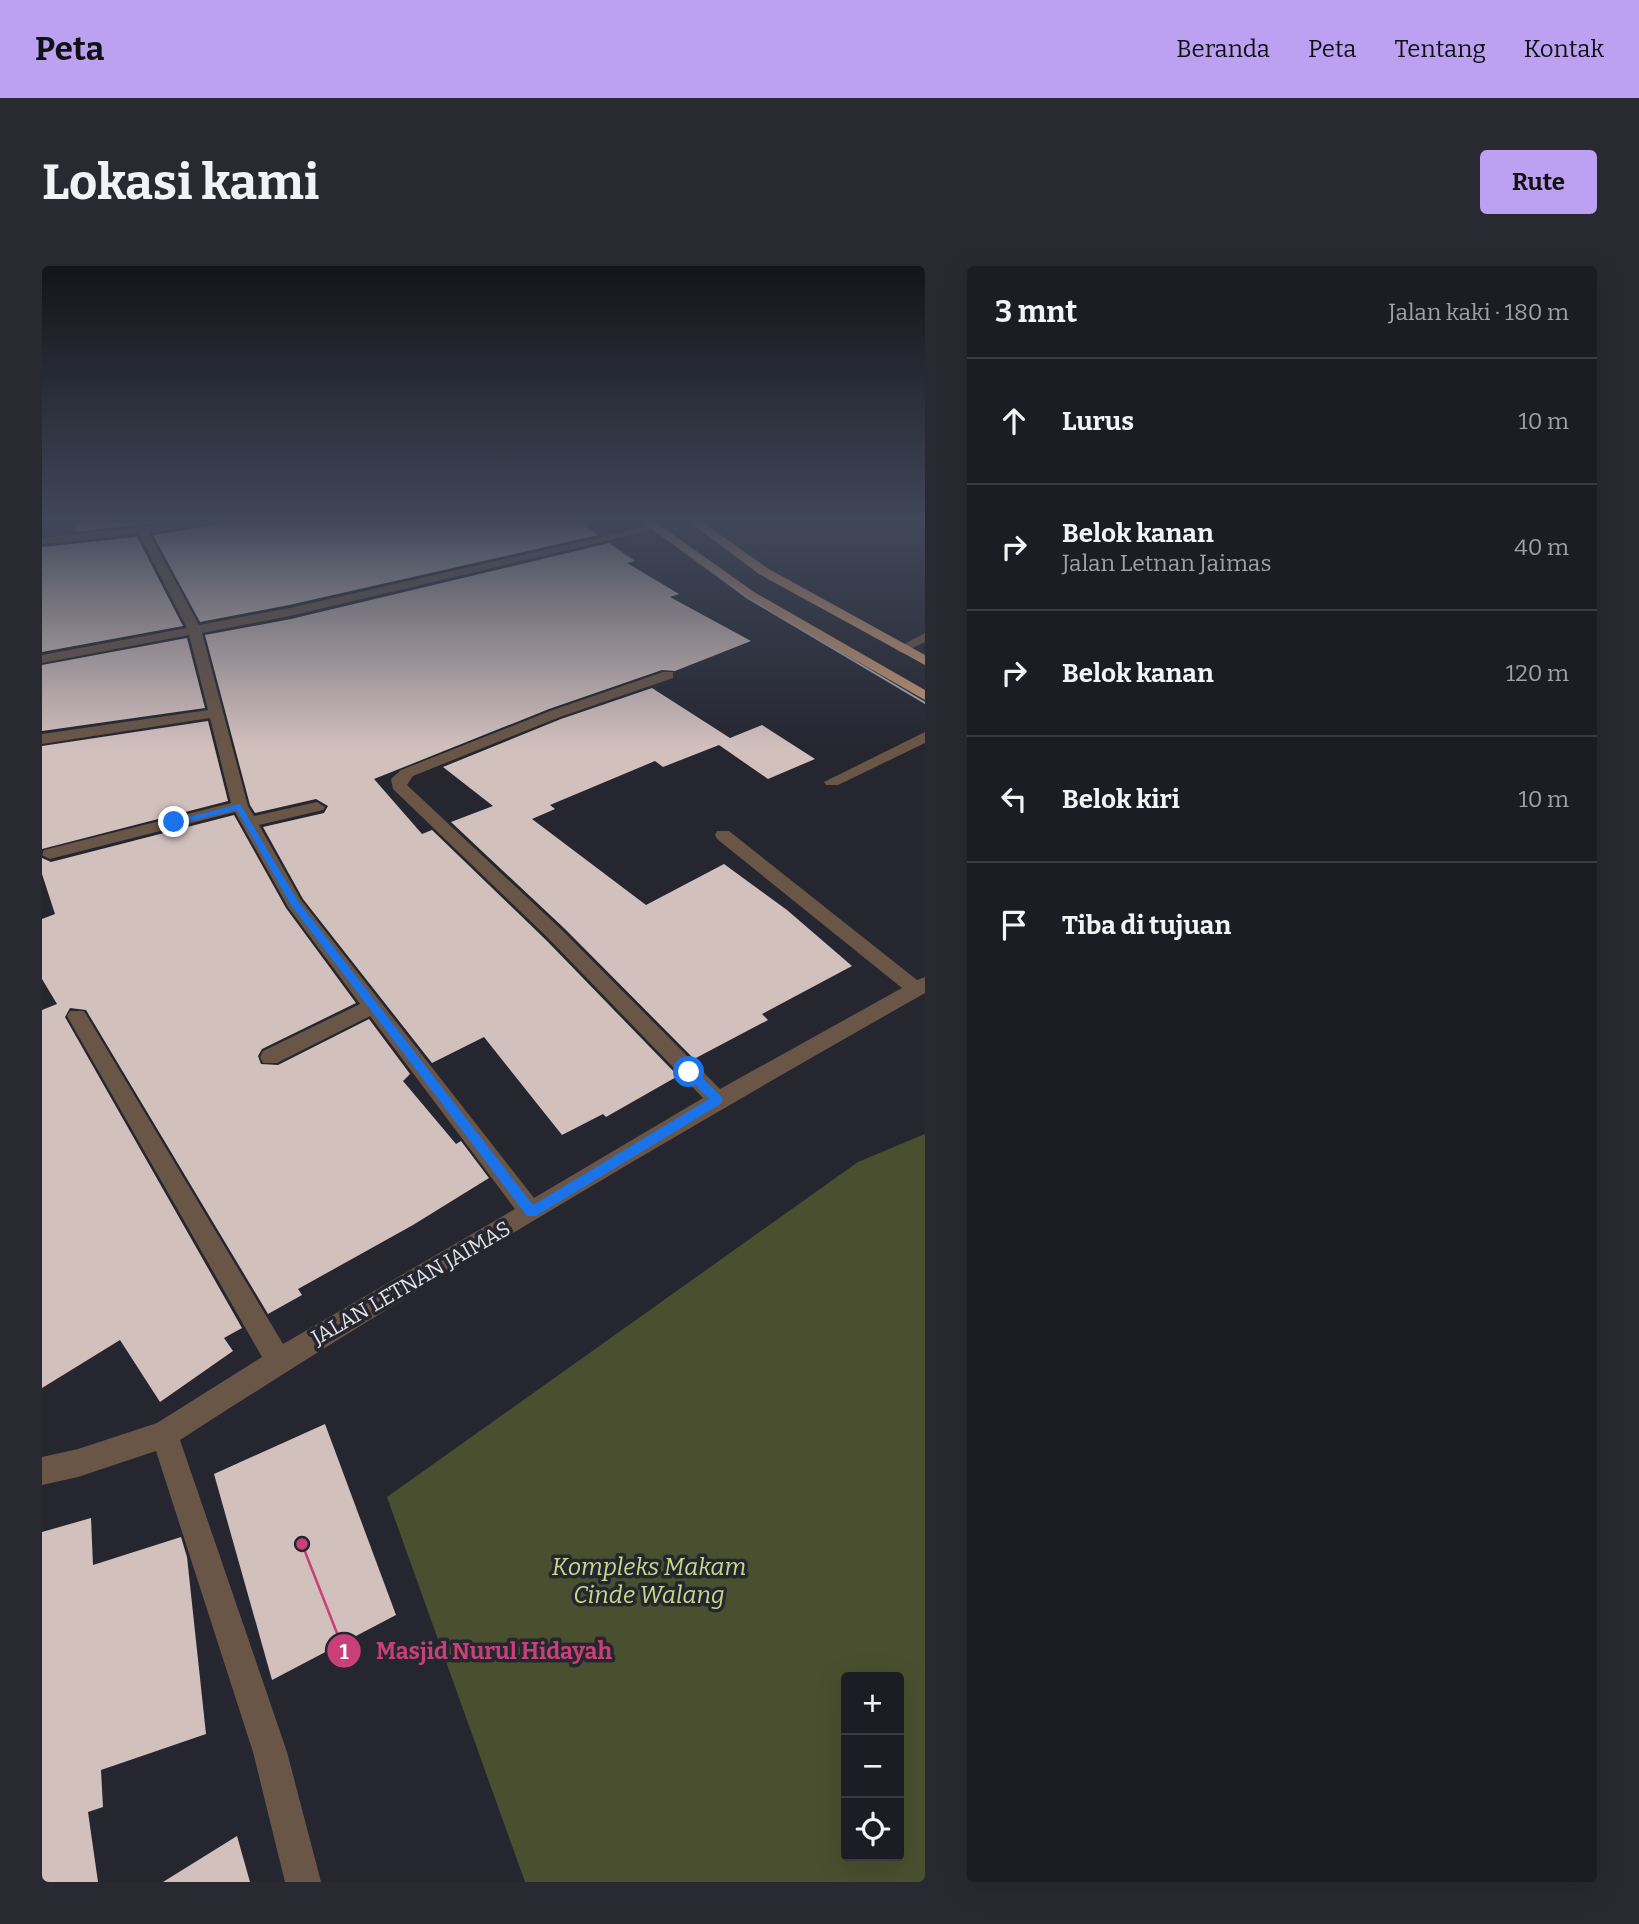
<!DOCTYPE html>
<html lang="id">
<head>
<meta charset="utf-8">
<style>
	:root { --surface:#1c1c24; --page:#292931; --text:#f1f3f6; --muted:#a0a1a6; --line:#3a3a41; --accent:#bca0f2 }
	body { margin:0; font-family:Bitter,serif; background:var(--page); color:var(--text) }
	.controls { position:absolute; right:21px; bottom:21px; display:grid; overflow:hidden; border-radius:7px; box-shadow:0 7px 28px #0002 }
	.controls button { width:63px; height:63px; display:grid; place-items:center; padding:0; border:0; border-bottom:2px solid var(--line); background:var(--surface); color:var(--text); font:35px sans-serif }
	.stop { position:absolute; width:21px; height:21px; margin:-16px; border:5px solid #1a73e8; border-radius:50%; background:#fff }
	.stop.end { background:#1a73e8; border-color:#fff; box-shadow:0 2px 7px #0008 }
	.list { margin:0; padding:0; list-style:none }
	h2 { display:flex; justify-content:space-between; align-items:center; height:91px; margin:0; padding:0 28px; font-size:30px }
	h2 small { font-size:23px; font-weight:400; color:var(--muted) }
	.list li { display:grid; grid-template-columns:46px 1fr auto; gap:21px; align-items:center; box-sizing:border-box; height:126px; padding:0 28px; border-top:2px solid var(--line) }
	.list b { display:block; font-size:26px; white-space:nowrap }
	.list p { margin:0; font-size:23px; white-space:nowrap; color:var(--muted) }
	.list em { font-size:23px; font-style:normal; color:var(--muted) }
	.icon { flex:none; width:38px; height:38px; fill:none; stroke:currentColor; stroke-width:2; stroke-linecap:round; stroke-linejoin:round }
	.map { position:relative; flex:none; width:883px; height:1616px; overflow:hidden; border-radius:7px }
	header { display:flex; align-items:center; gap:42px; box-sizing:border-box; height:98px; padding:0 35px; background:var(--accent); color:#111 }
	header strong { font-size:33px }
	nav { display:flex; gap:38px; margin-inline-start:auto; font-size:24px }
	.intro { display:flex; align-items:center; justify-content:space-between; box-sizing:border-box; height:168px; padding:0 42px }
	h1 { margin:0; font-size:49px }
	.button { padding:18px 32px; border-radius:7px; background:var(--accent); color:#111; font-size:24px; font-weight:700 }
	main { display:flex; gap:42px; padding:0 42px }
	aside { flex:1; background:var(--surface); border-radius:7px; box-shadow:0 7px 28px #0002 }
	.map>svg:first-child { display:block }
	.green { fill:#4a4f2f; fill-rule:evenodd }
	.building { fill:#d2c0bd }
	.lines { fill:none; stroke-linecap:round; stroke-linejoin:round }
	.minor { fill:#6a5647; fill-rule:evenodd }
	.highway { fill:#c89772; fill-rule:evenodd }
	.tram { stroke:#adaeb6; stroke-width:2 }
	.route { fill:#1a73e8 }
	.labels { text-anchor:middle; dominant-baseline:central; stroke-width:7; stroke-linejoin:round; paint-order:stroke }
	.street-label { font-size:21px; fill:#e1e2e9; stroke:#252630 }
	.near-park-label { font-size:24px; font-style:italic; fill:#cbd986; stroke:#252630 }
	.leader { fill:none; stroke:#c84077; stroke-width:2.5 }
	.callout-dot { fill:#c84077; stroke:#252630; stroke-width:2.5 }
	.mark-label { font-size:21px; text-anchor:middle; font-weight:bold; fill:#fff }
	.callout-label { font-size:23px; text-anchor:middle; font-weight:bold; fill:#c84077; stroke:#252630; stroke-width:7; stroke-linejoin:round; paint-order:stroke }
</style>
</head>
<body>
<header>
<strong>Peta</strong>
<nav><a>Beranda</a><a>Peta</a><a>Tentang</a><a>Kontak</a></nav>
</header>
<div class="intro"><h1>Lokasi kami</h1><a class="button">Rute</a></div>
<main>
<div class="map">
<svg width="883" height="1616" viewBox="0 0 883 1616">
	<rect width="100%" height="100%" fill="#252630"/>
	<path class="green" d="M 883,868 L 883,1616 L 483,1616 L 345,1231 L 816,896 ZM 804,1411 L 857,1411 L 857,1590 L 804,1590 Z"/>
	<g class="building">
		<path d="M 35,255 L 127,255 L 34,266 Z"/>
		<path d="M 196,255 L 537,255 L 556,269 L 247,339 L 158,356 L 111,269 Z"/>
		<path d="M 95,271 L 141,360 L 0,386 L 0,281 Z"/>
		<path d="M 567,277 L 593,295 L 585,297 L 637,328 L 628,331 L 709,375 L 633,405 L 620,404 L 507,443 L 332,513 L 380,568 L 390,564 L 505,675 L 636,810 L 564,851 L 561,848 L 520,869 L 442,771 L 390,797 L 261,633 L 221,561 L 282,547 L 286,540 L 274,533 L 213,547 L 208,539 L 163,369 L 249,353 Z"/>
		<path d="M 145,372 L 163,442 L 0,465 L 0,399 Z"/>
		<path d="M 610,422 L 688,472 L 720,459 L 773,493 L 726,513 L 677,479 L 621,501 L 613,495 L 508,539 L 513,543 L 490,553 L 604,639 L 682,598 L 745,644 L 810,700 L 720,748 L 726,754 L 652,793 L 523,663 L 409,556 L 451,540 L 401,501 L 519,453 Z"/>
		<path d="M 166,455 L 186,535 L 0,583 L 0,480 Z"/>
		<path d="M 192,549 L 244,642 L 314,737 L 220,783 L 216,790 L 219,798 L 236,799 L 327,753 L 368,808 L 361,815 L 414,878 L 419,875 L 447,912 L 371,959 L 256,1023 L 260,1029 L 226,1048 L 44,744 L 28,742 L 23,751 L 200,1062 L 182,1072 L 191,1085 L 118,1136 L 78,1074 L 0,1122 L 0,744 L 15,738 L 0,713 L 0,653 L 13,648 L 0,608 L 0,592 L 9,596 Z"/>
		<path d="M 283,1158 L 354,1349 L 230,1414 L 172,1208 Z"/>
		<path d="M 49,1252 L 51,1299 L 139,1271 L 145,1291 L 164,1468 L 59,1504 L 61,1541 L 46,1546 L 56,1616 L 0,1616 L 0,1266 Z"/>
		<path d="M 195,1570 L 208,1616 L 121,1616 Z"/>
	</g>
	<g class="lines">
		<g class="minor">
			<path d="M 154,255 L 194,255 L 107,267 L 157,359 L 248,342 L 612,259 L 618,262 L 248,350 L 160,367 L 206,540 L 212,550 L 275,536 L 283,541 L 281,544 L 217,559 L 259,634 L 492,932 L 661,832 L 507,673 L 351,523 L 349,513 L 359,504 L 508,445 L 621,406 L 631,406 L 631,412 L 518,451 L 371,510 L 365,519 L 521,665 L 678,823 L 860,722 L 675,573 L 673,569 L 675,565 L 687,565 L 875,714 L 883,711 L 883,727 C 631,870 381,1017 138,1174 L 245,1486 L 279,1616 L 243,1616 L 211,1486 L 114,1185 L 36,1211 L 0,1219 L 0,1191 L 36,1183 L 115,1157 L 220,1091 L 25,750 L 28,745 L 42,745 L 241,1078 L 473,943 L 328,750 L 235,797 L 221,797 L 218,791 L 221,785 L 318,738 L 246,641 L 193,546 L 8,593 L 0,589 L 2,584 L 189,537 L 168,452 L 0,478 L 0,468 L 166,444 L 147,369 L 0,397 L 0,389 L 145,362 L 97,268 L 0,278 L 0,272 Z"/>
			<path d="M 883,367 L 883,376 L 860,387 L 853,383 Z"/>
			<path d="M 883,466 L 883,477 L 796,519 L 784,519 L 782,516 Z"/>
		</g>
		<g class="highway">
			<path d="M 599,255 L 612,255 L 712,326 L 883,424 L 883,434 L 704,332 Z"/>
			<path d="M 646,255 L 659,255 L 725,302 L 883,389 L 883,399 L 717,308 Z"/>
		</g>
		<path class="tram" d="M 609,255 L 706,332 L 883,437"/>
	</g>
	<linearGradient id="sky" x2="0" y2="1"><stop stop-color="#14151a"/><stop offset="0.53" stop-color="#404759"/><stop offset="1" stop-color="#404759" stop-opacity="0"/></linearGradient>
	<rect width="883" height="482" fill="url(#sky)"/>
	<path class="route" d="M 198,538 L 256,635 L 491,939 L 667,833 L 643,809 L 643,803 L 651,803 L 680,831 L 680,837 L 494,950 L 485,950 L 249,639 L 195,544 L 132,559 L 127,556 Z"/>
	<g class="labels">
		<g class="street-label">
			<text transform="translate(369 1017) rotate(-30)">JALAN LETNAN JAIMAS</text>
		</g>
		<g class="near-park-label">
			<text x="607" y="1301">Kompleks Makam<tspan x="607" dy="28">Cinde Walang</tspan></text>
		</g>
	</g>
	<path class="leader" d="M260 1278L302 1385"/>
	<g class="callout-dot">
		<circle cx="260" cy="1278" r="7"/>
		<circle cx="302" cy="1385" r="18"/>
	</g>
	<g class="mark-label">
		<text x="302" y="1393">1</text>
	</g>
	<g class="callout-label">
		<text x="452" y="1393">Masjid Nurul Hidayah</text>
	</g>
</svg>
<div class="controls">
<button>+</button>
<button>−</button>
<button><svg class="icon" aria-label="locate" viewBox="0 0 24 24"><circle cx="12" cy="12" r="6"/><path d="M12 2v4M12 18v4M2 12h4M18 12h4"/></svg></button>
</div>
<div class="stop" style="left:647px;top:806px"></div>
<div class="stop end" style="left:132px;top:556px"></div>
</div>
<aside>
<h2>3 mnt<small>Jalan kaki · 180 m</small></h2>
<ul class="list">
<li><svg class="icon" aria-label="ahead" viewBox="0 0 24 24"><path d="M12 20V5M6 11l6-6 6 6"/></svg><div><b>Lurus</b></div><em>10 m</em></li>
<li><svg class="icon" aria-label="right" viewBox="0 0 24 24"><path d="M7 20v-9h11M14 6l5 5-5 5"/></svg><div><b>Belok kanan</b><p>Jalan Letnan Jaimas</p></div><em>40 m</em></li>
<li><svg class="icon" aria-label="right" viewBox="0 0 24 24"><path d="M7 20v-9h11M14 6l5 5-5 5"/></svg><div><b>Belok kanan</b></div><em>120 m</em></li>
<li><svg class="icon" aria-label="left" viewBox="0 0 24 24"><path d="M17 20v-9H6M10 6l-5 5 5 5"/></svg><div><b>Belok kiri</b></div><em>10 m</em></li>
<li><svg class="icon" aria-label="arrive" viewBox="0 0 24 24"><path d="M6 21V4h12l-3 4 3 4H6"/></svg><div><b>Tiba di tujuan</b></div></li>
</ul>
</aside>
</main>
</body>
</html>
